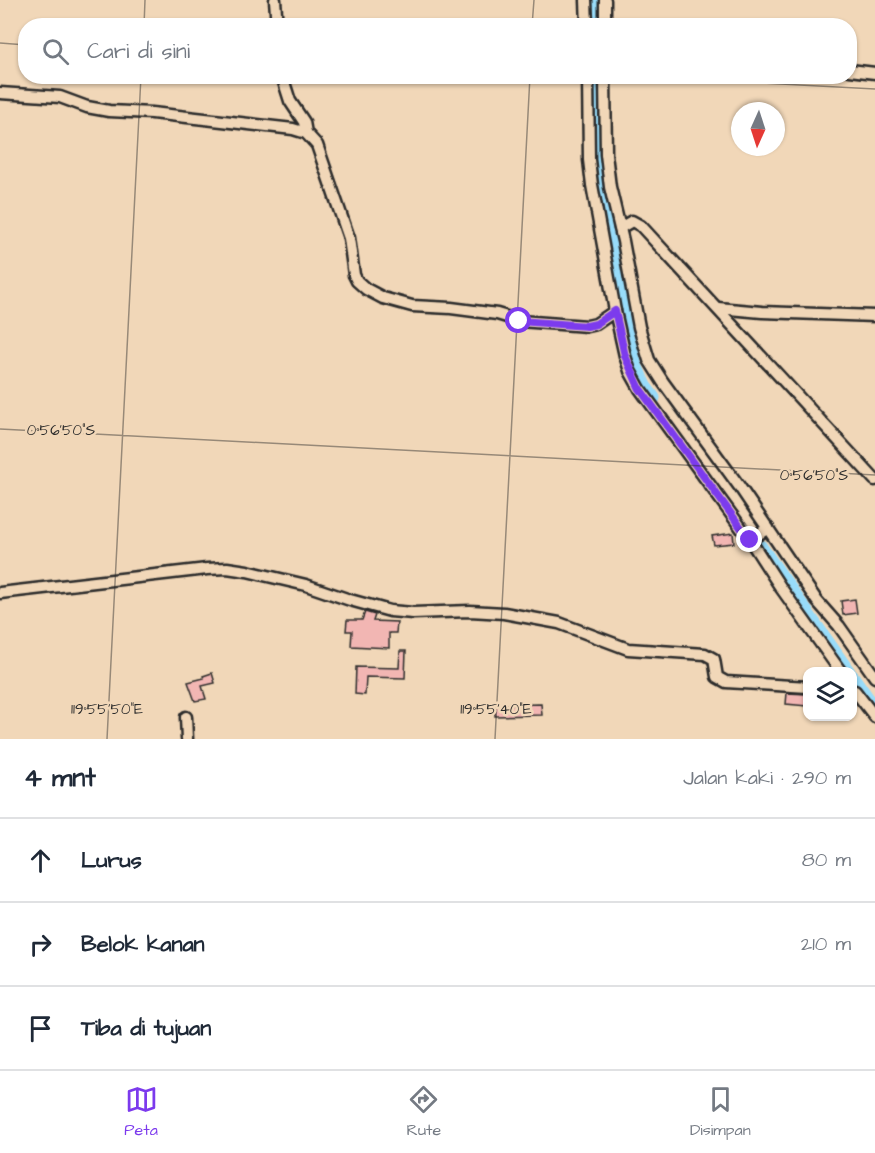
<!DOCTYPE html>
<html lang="id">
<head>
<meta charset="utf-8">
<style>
	:root { --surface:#fff; --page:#f2f2f3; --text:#1f2937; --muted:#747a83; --line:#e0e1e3; --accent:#7c3aed }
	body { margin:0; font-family:"Architects Daughter",sans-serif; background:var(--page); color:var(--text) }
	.controls { position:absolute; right:18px; bottom:18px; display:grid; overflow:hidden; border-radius:12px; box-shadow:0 2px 4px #0004 }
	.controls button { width:54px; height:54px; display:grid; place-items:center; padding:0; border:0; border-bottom:2px solid var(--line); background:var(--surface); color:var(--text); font:30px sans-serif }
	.compass { position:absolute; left:731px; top:102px; width:54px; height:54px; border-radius:50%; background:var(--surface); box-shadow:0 2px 4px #0004; rotate:183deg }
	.stop { position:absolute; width:18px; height:18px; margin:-14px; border:4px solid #7c3aed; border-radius:50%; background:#fff }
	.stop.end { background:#7c3aed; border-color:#fff; box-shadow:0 2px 6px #0008 }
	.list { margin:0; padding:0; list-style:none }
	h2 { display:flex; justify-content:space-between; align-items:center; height:78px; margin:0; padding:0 24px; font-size:26px }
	h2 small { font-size:20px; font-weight:400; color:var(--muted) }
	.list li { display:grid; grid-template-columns:39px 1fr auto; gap:18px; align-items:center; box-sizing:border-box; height:84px; padding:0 24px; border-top:2px solid var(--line) }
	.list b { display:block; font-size:22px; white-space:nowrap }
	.list em { font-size:20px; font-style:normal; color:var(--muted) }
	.icon { flex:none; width:33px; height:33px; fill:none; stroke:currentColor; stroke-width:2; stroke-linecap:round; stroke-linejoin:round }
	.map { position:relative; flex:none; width:875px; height:739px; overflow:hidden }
	.search { position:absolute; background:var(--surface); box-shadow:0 2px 4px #0004; left:18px; right:18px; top:18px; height:66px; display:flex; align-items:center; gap:15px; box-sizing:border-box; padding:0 21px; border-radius:24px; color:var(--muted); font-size:22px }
	.sheet { height:330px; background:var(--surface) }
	nav { display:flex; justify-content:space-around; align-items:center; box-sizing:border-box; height:84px; border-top:2px solid var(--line); background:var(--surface); font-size:16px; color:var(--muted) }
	nav a { display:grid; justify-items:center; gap:3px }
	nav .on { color:var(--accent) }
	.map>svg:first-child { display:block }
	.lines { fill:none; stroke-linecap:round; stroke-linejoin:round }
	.river { stroke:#98dcfa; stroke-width:15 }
	.building { fill:#f2b6b3; stroke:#2b2b2b; stroke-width:1.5 }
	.street-casing { stroke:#2b2b2b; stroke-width:15 }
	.street { stroke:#f1d7b8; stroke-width:10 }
	.route { stroke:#7c3aed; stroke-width:8 }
	.ticks { fill:none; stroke:#2b2b2b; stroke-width:1.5; stroke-opacity:0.45 }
	.ticks-label { font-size:15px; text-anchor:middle; fill:#2b2b2b; stroke:#f1d7b8; stroke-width:5; stroke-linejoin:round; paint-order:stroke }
</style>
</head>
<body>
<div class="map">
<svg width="875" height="739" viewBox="0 0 875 739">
	<rect width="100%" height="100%" fill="#f1d7b8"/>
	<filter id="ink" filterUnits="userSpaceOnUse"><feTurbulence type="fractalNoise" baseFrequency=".0167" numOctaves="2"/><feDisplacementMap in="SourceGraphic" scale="12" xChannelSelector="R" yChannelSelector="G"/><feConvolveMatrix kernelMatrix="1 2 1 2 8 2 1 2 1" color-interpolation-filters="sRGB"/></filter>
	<g filter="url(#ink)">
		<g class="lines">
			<g class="river">
				<path d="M 596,0 L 596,26"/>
				<path d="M 596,76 L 598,180 L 634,363 L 644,386 L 653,398"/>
				<path d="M 753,537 L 848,672"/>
				<path d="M 852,677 L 875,710"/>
			</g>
		</g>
		<g class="building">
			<path d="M 733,533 L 734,543 L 714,545 L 712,536 Z"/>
			<path d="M 855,599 L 857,613 L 843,615 L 841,601 Z"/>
			<path d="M 365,612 L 375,615 L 373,621 L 397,622 L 396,633 L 389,633 L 389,648 L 351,646 L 352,631 L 346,631 L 347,620 L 362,620 Z"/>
			<path d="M 400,651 L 406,651 L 405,678 L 366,677 L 365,695 L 355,694 L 356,667 L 399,668 Z"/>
			<path d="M 212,673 L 215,683 L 202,686 L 206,699 L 195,701 L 188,682 L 204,678 L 203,676 Z"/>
			<path d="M 787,693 L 807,694 L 807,706 L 786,704 Z"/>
			<path d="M 541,704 L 542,715 L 495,716 L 495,705 Z"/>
		</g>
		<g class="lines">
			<defs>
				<g id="street">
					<path d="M 275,0 L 277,26"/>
					<path d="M 586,0 L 587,26"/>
					<path d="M 605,0 L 605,26"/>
					<path d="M 850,70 L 875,73"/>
					<path d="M 282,76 L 290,101 L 304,122 L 306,133"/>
					<path d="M 588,76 L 589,160 L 592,185 L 615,311 L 625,356 L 630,371 L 640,389 L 750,540"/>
					<path d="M 605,76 L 606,154 L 610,187 L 623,241 L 639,327 L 649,360 L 663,382 L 739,486 L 817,601 L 839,626 L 875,677"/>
					<path d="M 0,93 L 60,97 L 87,107 L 109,111 L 152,113 L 293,129 L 306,133 L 317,145 L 349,238 L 354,275 L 357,281 L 366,289 L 383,298 L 412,306 L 451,308 L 497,314 L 520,321 L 587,326 L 596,324 L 615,311"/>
					<path d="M 620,228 L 632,221 L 641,226 L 875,480"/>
					<path d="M 718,308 L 762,312 L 875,316"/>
					<path d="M 768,528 L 750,540 L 781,588 L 841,672"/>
					<path d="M 0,593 L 207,569 L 227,568 L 247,571 L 306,585 L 350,600 L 390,611 L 413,613 L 470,611 L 504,613 L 559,623 L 628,649 L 705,654 L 714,659 L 717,677 L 726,682 L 808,687"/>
					<path d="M 852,690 L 855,691 L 875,717"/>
					<path d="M 186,717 L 187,739"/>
				</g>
			</defs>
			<use href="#street" class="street-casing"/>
			<use href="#street" class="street"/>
		</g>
	</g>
	<g class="lines" filter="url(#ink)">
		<path class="route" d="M 519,321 L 587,326 L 596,324 L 615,311 L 625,356 L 640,389 L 750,540"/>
	</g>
	<path class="ticks" d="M 144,26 L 145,0M 532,26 L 534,0M 0,43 L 26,45M 632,76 L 875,89M 0,429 L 875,475M 107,739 L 141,76M 495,739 L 530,76"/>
	<g class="ticks-label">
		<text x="61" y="435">0°56'50"S</text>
		<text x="814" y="480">0°56'50"S</text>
		<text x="107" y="714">119°55'50"E</text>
		<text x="496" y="714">119°55'40"E</text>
	</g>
</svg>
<div class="controls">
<button><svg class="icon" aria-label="layers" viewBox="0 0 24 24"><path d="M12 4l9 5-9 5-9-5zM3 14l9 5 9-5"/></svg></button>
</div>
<svg class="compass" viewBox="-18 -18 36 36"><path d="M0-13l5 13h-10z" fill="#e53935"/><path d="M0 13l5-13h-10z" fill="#747a83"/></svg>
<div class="stop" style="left:519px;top:321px"></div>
<div class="stop end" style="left:750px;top:540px"></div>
<div class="search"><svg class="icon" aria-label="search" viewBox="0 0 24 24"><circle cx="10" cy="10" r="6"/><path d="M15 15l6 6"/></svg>Cari di sini</div>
</div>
<section class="sheet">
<h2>4 mnt<small>Jalan kaki · 290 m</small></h2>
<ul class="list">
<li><svg class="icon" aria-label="ahead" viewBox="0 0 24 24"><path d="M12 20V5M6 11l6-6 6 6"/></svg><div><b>Lurus</b></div><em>80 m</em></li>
<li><svg class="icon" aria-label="right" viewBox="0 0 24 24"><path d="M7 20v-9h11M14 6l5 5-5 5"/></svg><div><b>Belok kanan</b></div><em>210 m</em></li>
<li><svg class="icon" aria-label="arrive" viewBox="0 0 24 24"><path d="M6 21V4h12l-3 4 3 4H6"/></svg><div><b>Tiba di tujuan</b></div></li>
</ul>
</section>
<nav>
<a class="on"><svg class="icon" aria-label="map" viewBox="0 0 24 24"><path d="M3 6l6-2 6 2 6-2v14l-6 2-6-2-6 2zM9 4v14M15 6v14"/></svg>Peta</a>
<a><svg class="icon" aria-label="directions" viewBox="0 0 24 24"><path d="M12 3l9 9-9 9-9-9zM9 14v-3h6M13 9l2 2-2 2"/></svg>Rute</a>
<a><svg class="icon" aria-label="saved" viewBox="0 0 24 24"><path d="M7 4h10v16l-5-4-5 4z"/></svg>Disimpan</a>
</nav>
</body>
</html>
